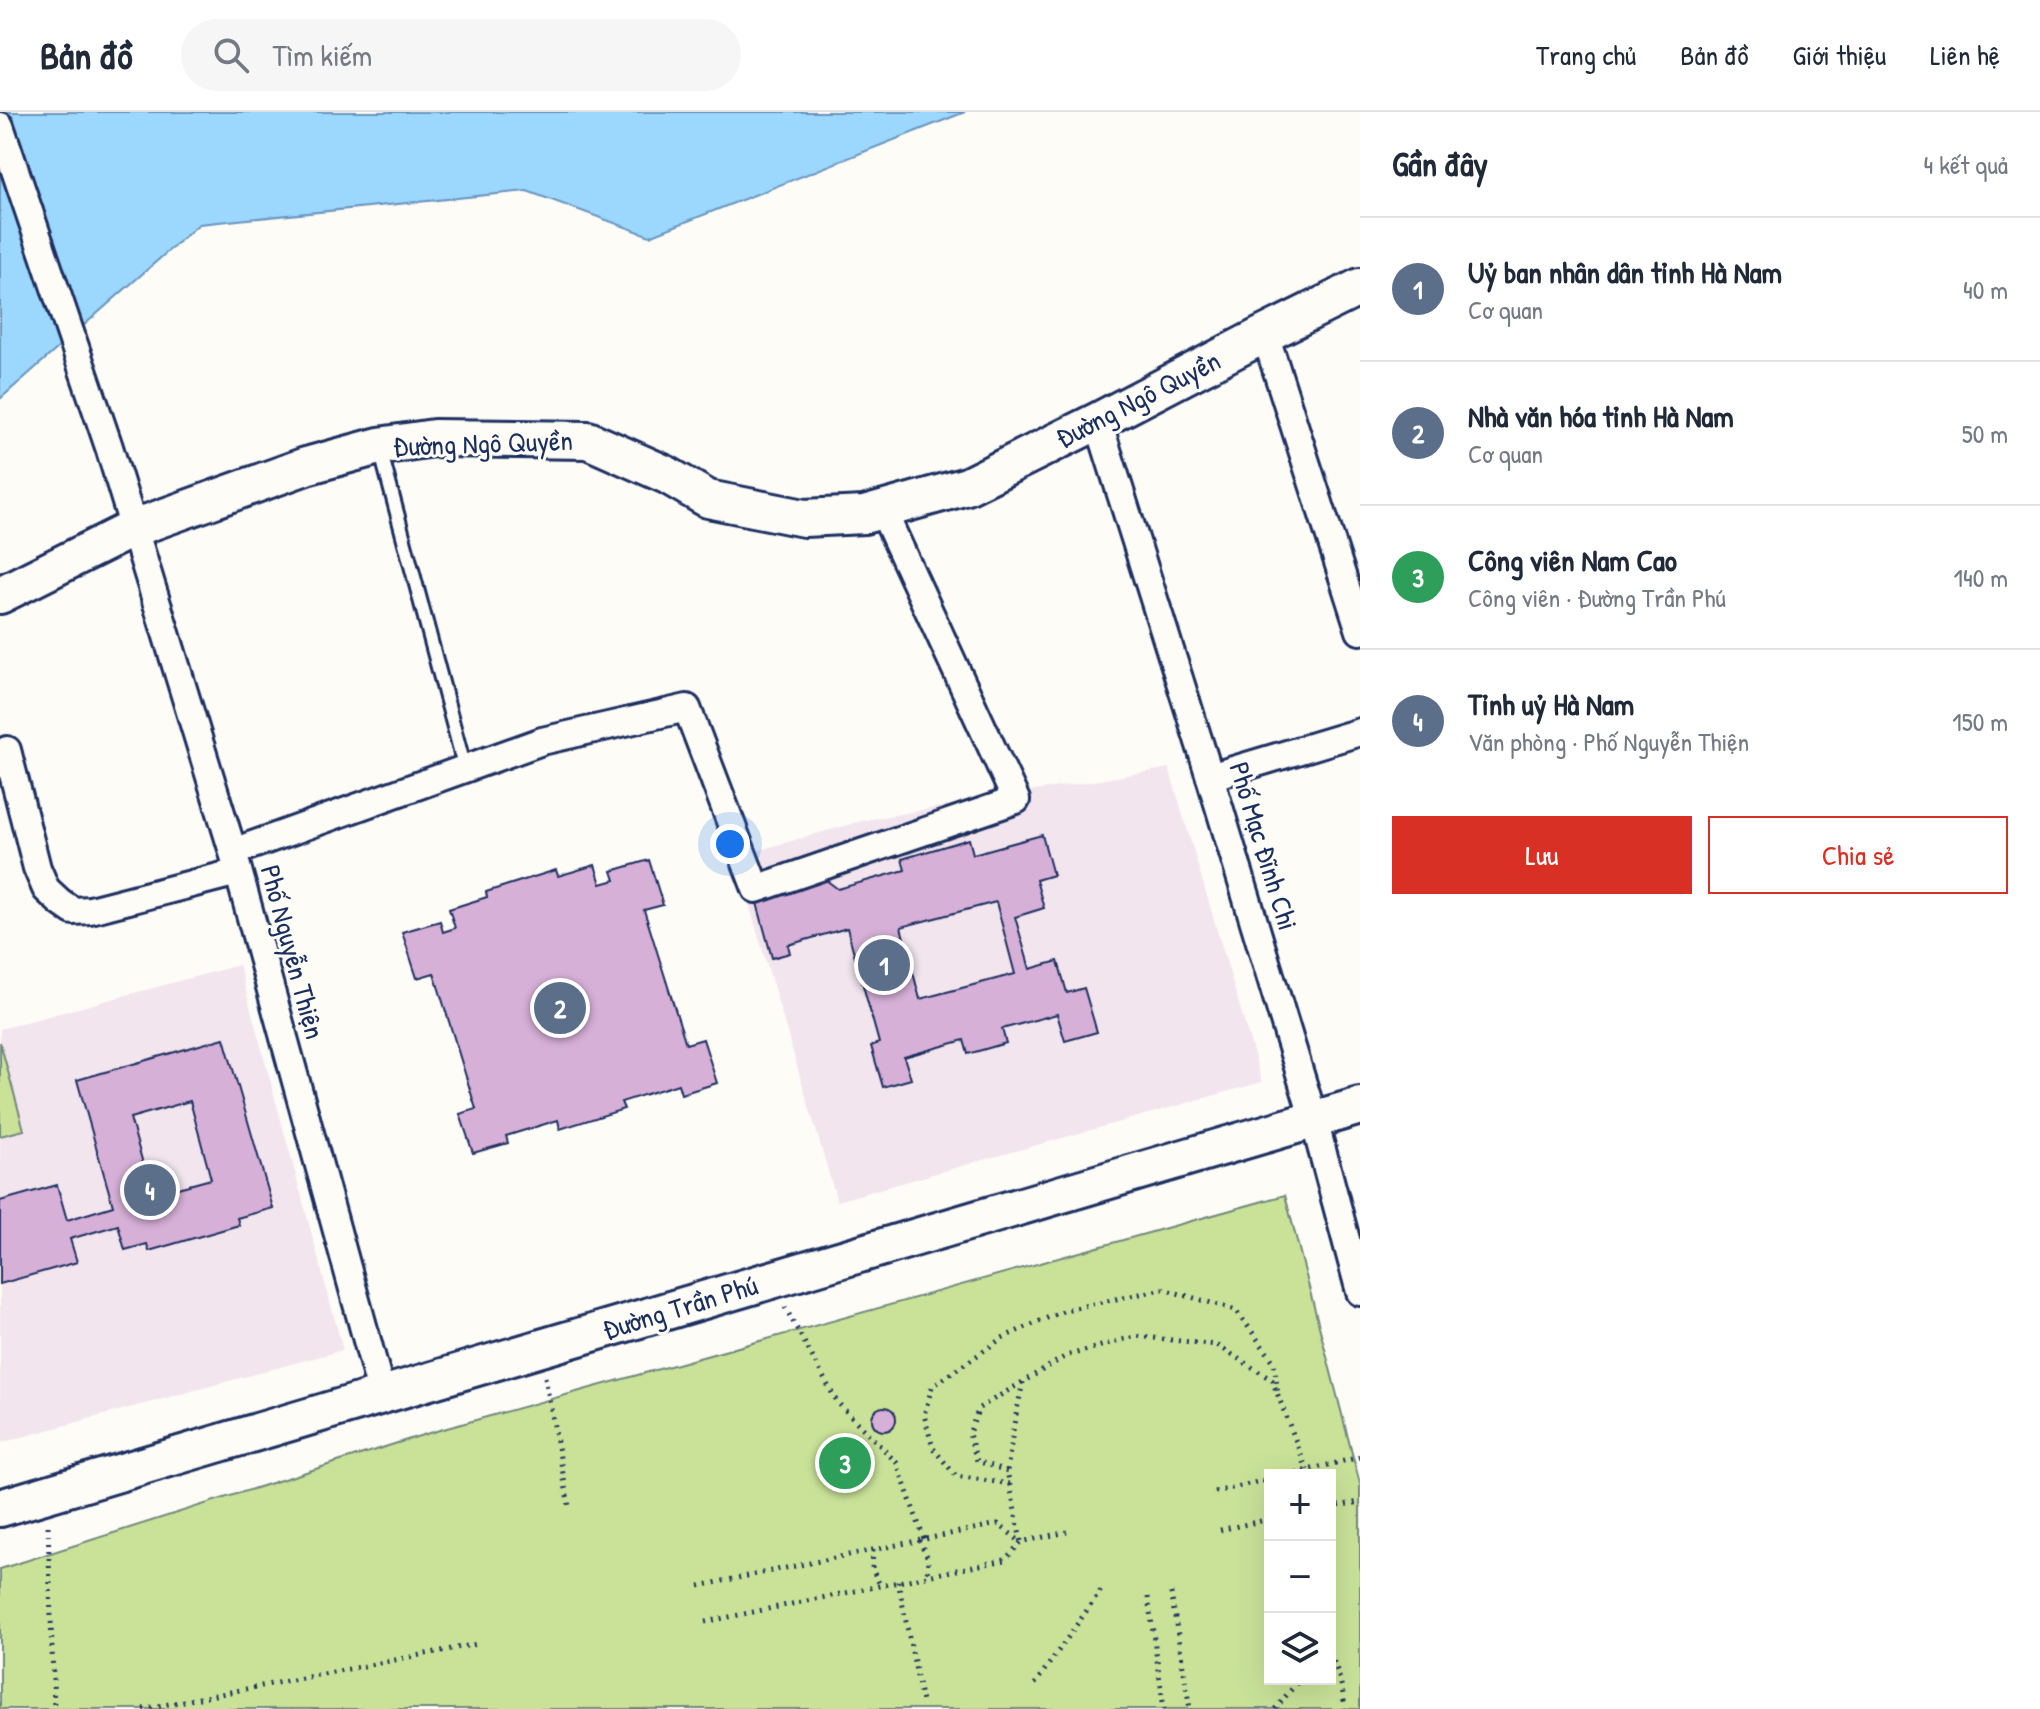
<!DOCTYPE html>
<html lang="vi">
<head>
<meta charset="utf-8">
<style>
	:root { --surface:#fff; --page:#f6f6f7; --text:#1f2937; --muted:#747a83; --line:#e0e1e3; --accent:#d93025 }
	body { margin:0; font-family:"Patrick Hand",sans-serif; background:var(--page); color:var(--text) }
	.controls { position:absolute; right:24px; bottom:24px; display:grid; overflow:hidden; border-radius:0px; box-shadow:0 8px 32px #0002 }
	.controls button { width:72px; height:72px; display:grid; place-items:center; padding:0; border:0; border-bottom:2px solid var(--line); background:var(--surface); color:var(--text); font:40px sans-serif }
	.you { position:absolute; left:730px; top:732px; width:28px; height:28px; margin:-20px; border:6px solid #fff; border-radius:50%; background:#1a73e8; box-shadow:0 0 0 12px #1a73e833 }
	.badge { display:grid; place-items:center; width:52px; height:52px; border-radius:50%; background:var(--accent); color:#fff; font-size:26px; font-weight:700 }
	.pin { position:absolute; translate:-50% -50%; border:4px solid #fff; box-shadow:0 2px 8px #0006 }
	.list { margin:0; padding:0; list-style:none }
	h2 { display:flex; justify-content:space-between; align-items:center; height:104px; margin:0; padding:0 32px; font-size:34px }
	h2 small { font-size:26px; font-weight:400; color:var(--muted) }
	.list li { display:grid; grid-template-columns:52px 1fr auto; gap:24px; align-items:center; box-sizing:border-box; height:144px; padding:0 32px; border-top:2px solid var(--line) }
	.list b { display:block; font-size:30px; white-space:nowrap }
	.list p { margin:0; font-size:26px; white-space:nowrap; color:var(--muted) }
	.list em { font-size:26px; font-style:normal; color:var(--muted) }
	.actions { display:flex; gap:16px; padding:24px 32px }
	.actions a { flex:1; padding:18px 0; border:2px solid var(--accent); border-radius:0px; text-align:center; font-size:28px; color:var(--accent) }
	.actions .main { background:var(--accent); color:#fff }
	.icon { flex:none; width:44px; height:44px; fill:none; stroke:currentColor; stroke-width:2; stroke-linecap:round; stroke-linejoin:round }
	.map { position:relative; flex:none; width:1360px; height:1597px; overflow:hidden }
	header { display:flex; align-items:center; gap:48px; box-sizing:border-box; height:112px; padding:0 40px; background:var(--surface); border-bottom:2px solid var(--line) }
	header strong { font-size:38px }
	nav { display:flex; gap:44px; margin-inline-start:auto; font-size:28px }
	.search { width:560px; height:72px; background:var(--page); display:flex; align-items:center; gap:20px; box-sizing:border-box; padding:0 28px; border-radius:44px; color:var(--muted); font-size:30px }
	main { display:flex }
	aside { flex:1; background:var(--surface) }
	.map>svg:first-child { display:block }
	.built { fill:#f2e5ee }
	.green { fill:#c9e298; stroke:#72887b; stroke-width:2; fill-rule:evenodd }
	.water { fill:#9cd7fd; stroke:#6894bd; stroke-width:2 }
	.building { fill:#d7b0d8; stroke:#1b2f5e; stroke-width:2; fill-rule:evenodd }
	.lines { fill:none; stroke-linecap:round; stroke-linejoin:round }
	.lane-casing { stroke:#1b2f5e; stroke-width:18 }
	.street-casing { stroke:#1b2f5e; stroke-width:32 }
	.secondary-casing { stroke:#1b2f5e; stroke-width:42 }
	.path { stroke:#1b2f5e; stroke-width:5; stroke-dasharray:2 6; stroke-linecap:butt }
	.lane { stroke:#fdfcf7; stroke-width:12 }
	.street { stroke:#fdfcf7; stroke-width:26 }
	.secondary { stroke:#fdfcf7; stroke-width:36 }
	.labels { text-anchor:middle; dominant-baseline:central; stroke-width:6; stroke-linejoin:round; paint-order:stroke }
	.street-label { font-size:28px; fill:#1b2f5e; stroke:#fdfcf7 }
</style>
</head>
<body>
<header>
<strong>Bản đồ</strong>
<div class="search"><svg class="icon" aria-label="search" viewBox="0 0 24 24"><circle cx="10" cy="10" r="6"/><path d="M15 15l6 6"/></svg>Tìm kiếm</div>
<nav><a>Trang chủ</a><a>Bản đồ</a><a>Giới thiệu</a><a>Liên hệ</a></nav>
</header>
<main>
<div class="map">
<svg width="1360" height="1597" viewBox="0 0 1360 1597">
	<rect width="100%" height="100%" fill="#fdfcf7"/>
	<filter id="ink" filterUnits="userSpaceOnUse"><feTurbulence type="fractalNoise" baseFrequency=".0125" numOctaves="2"/><feDisplacementMap in="SourceGraphic" scale="16" xChannelSelector="R" yChannelSelector="G"/><feConvolveMatrix kernelMatrix="1 2 1 2 8 2 1 2 1" color-interpolation-filters="sRGB"/></filter>
	<g filter="url(#ink)">
		<g class="built">
			<path d="M 1169,656 L 1262,970 L 837,1089 L 735,745 L 865,708 Z"/>
			<path d="M 239,853 L 343,1238 L 0,1331 L 0,917 Z"/>
		</g>
		<g class="green">
			<path d="M 0,930 L 24,1018 L 0,1024 Z"/>
			<path d="M 1285,1083 L 1360,1372 L 1360,1597 L 0,1597 L 0,1457 L 429,1321 ZM 1270,1363 L 1330,1363 L 1330,1567 L 1270,1567 Z"/>
		</g>
		<path class="water" d="M 0,0 L 965,0 L 650,124 L 527,79 L 199,112 L 0,287 Z"/>
		<g class="building">
			<path d="M 1042,723 L 1053,763 L 1036,768 L 1044,796 L 1015,805 L 1030,857 L 1058,849 L 1067,881 L 1084,876 L 1097,920 L 1065,929 L 1057,902 L 1002,917 L 1006,931 L 968,942 L 964,928 L 904,945 L 911,967 L 883,975 L 871,934 L 879,931 L 847,816 L 788,833 L 790,841 L 772,846 L 754,780 L 818,762 L 838,777 L 905,758 L 902,747 L 969,727 L 973,742 ZM 996,790 L 1015,862 L 920,887 L 901,815 Z"/>
			<path d="M 649,748 L 663,793 L 644,798 L 686,932 L 703,927 L 717,971 L 681,982 L 678,972 L 621,990 L 624,997 L 560,1017 L 558,1008 L 506,1024 L 508,1031 L 473,1041 L 460,1002 L 476,997 L 434,861 L 417,866 L 402,820 L 440,809 L 443,820 L 455,816 L 449,797 L 487,785 L 486,780 L 556,758 L 558,764 L 595,753 L 601,772 L 615,768 L 612,759 Z"/>
			<path d="M 224,926 L 273,1096 L 237,1106 L 239,1113 L 149,1139 L 147,1132 L 125,1138 L 118,1113 L 70,1127 L 77,1150 L 0,1172 L 0,1089 L 57,1073 L 67,1108 L 113,1094 L 77,968 ZM 190,989 L 211,1067 L 152,1083 L 130,1006 Z"/>
			<circle cx="884" cy="1307" r="12"/>
		</g>
		<g class="lines">
			<defs>
				<path id="lane" d="M 380,337 L 465,657"/>
				<g id="street">
					<path d="M 0,14 L 109,335 L 233,740 L 382,1283"/>
					<path d="M 1265,222 L 1360,519"/>
					<path d="M 1098,309 L 1210,665 L 1314,1008 L 1360,1180"/>
					<path d="M 7,638 L 37,756 L 46,777 L 60,790 L 73,799 L 90,798 L 238,760"/>
					<path d="M 1210,665 L 1360,620"/>
					<path d="M 233,740 L 542,629 L 687,596 L 756,777 L 1016,688 L 882,397"/>
				</g>
				<g id="secondary">
					<path d="M 0,483 L 134,416 L 306,354 L 379,334 L 434,326 L 588,328 L 667,363 L 708,387 L 804,406 L 864,403 L 967,374 L 1098,309 L 1265,222 L 1360,175"/>
					<path d="M 0,1396 L 1360,994"/>
				</g>
			</defs>
			<use href="#lane" class="lane-casing"/>
			<use href="#street" class="street-casing"/>
			<use href="#secondary" class="secondary-casing"/>
			<g class="path">
				<path d="M 785,1195 L 837,1290 L 897,1351 L 924,1427"/>
				<path d="M 545,1265 L 569,1394"/>
				<path d="M 1007,1359 L 977,1349 L 969,1322 L 979,1296 L 1066,1244 L 1136,1224 L 1217,1233 L 1272,1268 L 1307,1358"/>
				<path d="M 1288,1363 L 1360,1345"/>
				<path d="M 1010,1372 L 956,1364 L 933,1336 L 924,1303 L 932,1275 L 1002,1226 L 1065,1198 L 1163,1177 L 1236,1198 L 1274,1250 L 1278,1283"/>
				<path d="M 1215,1380 L 1270,1367"/>
				<path d="M 1330,1395 L 1360,1390"/>
				<path d="M 48,1414 L 54,1597"/>
				<path d="M 1220,1418 L 1270,1407"/>
				<path d="M 919,1428 L 928,1446 L 927,1464"/>
				<path d="M 1021,1429 L 1007,1359 L 1014,1312 L 1023,1270"/>
				<path d="M 873,1438 L 872,1457 L 880,1473"/>
				<path d="M 898,1469 L 922,1590"/>
				<path d="M 699,1474 L 998,1412 L 1021,1430"/>
				<path d="M 1171,1481 L 1190,1597"/>
				<path d="M 1148,1485 L 1164,1597"/>
				<path d="M 705,1510 L 1005,1448 L 1021,1430 L 1067,1420"/>
				<path d="M 1330,1542 C 1339,1560 1343,1577 1345,1597"/>
				<path d="M 1035,1572 L 1104,1474"/>
				<path d="M 143,1597 L 477,1532"/>
				<path d="M 1275,1597 L 1300,1567"/>
			</g>
			<use href="#lane" class="lane"/>
			<use href="#street" class="street"/>
			<use href="#secondary" class="secondary"/>
		</g>
	</g>
	<g class="labels">
		<g class="street-label">
			<text transform="translate(1138 287) rotate(-27)">Đường Ngô Quyền</text>
			<text transform="translate(483 331) rotate(-2)">Đường Ngô Quyền</text>
			<text transform="translate(1264 734) rotate(73)">Phố Mạc Đĩnh Chi</text>
			<text transform="translate(293 840) rotate(75)">Phố Nguyễn Thiện</text>
			<text transform="translate(680 1195) rotate(-17)">Đường Trần Phú</text>
		</g>
	</g>
</svg>
<div class="controls">
<button>+</button>
<button>−</button>
<button><svg class="icon" aria-label="layers" viewBox="0 0 24 24"><path d="M12 4l9 5-9 5-9-5zM3 14l9 5 9-5"/></svg></button>
</div>
<div class="you"></div>
<div class="pin badge" style="left:884px;top:853px;background:#5c6f8a">1</div>
<div class="pin badge" style="left:560px;top:896px;background:#5c6f8a">2</div>
<div class="pin badge" style="left:845px;top:1351px;background:#2e9e5b">3</div>
<div class="pin badge" style="left:150px;top:1078px;background:#5c6f8a">4</div>
</div>
<aside>
<h2>Gần đây<small>4 kết quả</small></h2>
<ul class="list">
<li><span class="badge" style="background:#5c6f8a">1</span><div><b>Uỷ ban nhân dân tỉnh Hà Nam</b><p>Cơ quan</p></div><em>40 m</em></li>
<li><span class="badge" style="background:#5c6f8a">2</span><div><b>Nhà văn hóa tỉnh Hà Nam</b><p>Cơ quan</p></div><em>50 m</em></li>
<li><span class="badge" style="background:#2e9e5b">3</span><div><b>Công viên Nam Cao</b><p>Công viên · Đường Trần Phú</p></div><em>140 m</em></li>
<li><span class="badge" style="background:#5c6f8a">4</span><div><b>Tỉnh uỷ Hà Nam</b><p>Văn phòng · Phố Nguyễn Thiện</p></div><em>150 m</em></li>
</ul>
<div class="actions"><a class="main">Lưu</a><a>Chia sẻ</a></div>
</aside>
</main>
</body>
</html>
